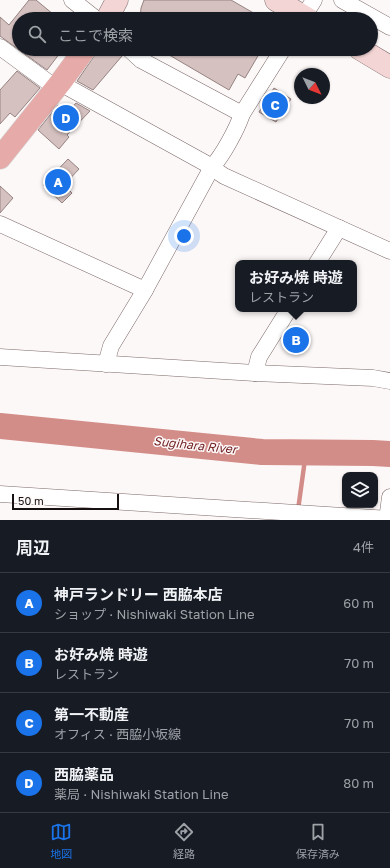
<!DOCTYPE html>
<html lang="ja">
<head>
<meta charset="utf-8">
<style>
	:root { --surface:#171b24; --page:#242831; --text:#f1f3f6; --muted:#9ea1a6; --line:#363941; --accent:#1a73e8 }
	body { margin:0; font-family:"Golos Text","Noto Sans JP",sans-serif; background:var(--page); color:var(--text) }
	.controls { position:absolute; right:12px; bottom:12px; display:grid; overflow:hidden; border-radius:8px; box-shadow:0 1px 3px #0004 }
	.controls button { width:36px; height:36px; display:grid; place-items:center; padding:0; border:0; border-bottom:1px solid var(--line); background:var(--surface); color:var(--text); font:20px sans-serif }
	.compass { position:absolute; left:294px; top:68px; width:36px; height:36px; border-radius:50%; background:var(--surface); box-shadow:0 1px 3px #0004; rotate:132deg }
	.scale { position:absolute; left:12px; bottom:10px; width:107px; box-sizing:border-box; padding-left:4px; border:2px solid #171010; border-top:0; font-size:11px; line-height:14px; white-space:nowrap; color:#171010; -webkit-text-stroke:3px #fdf8f8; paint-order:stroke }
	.you { position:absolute; left:184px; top:236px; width:14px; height:14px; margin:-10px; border:3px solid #fff; border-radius:50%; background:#1a73e8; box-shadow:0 0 0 6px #1a73e833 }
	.badge { display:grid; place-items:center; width:26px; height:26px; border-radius:50%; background:var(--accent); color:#fff; font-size:13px; font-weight:700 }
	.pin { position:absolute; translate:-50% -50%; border:2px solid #fff; box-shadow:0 1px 4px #0006 }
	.popup { position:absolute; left:235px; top:260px; width:122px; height:52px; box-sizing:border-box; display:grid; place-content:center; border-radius:8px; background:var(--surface); filter:drop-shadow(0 1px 3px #0005); font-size:13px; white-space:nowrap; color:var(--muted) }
	.popup b { font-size:15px; color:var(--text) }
	.popup::after { content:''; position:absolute; left:50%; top:100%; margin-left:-8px; border:8px solid transparent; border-top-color:var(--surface) }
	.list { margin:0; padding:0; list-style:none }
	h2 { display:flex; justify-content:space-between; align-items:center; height:52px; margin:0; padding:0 16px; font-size:17px }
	h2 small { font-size:13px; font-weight:400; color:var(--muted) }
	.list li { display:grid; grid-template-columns:26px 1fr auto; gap:12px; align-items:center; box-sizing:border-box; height:60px; padding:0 16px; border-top:1px solid var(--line) }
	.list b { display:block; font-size:15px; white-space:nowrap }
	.list p { margin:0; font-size:13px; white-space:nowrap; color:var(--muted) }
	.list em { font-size:13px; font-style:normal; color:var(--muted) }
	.icon { flex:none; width:22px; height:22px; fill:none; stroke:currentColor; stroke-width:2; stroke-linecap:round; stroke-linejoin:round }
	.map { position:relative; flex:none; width:390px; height:520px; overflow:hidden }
	.search { position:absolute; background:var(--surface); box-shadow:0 1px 3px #0004; left:12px; right:12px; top:12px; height:44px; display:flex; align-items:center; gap:10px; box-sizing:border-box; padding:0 14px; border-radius:22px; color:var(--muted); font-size:15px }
	.sheet { height:292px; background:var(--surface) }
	nav { display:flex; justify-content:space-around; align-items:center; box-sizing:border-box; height:56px; border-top:1px solid var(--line); background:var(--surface); font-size:11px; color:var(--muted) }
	nav a { display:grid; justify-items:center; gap:2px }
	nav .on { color:var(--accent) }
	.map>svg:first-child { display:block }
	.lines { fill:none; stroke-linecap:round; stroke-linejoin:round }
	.stream { stroke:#d38d88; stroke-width:4.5 }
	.river { stroke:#d38d88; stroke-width:26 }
	.building { fill:#d5c1c0; stroke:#958381 }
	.street-casing { stroke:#7c6a69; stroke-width:17 }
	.secondary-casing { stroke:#7c6a69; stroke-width:23 }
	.primary-casing { stroke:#d5d4d4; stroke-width:23 }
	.street { stroke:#fff; stroke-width:16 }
	.secondary { stroke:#f2d5d4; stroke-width:22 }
	.primary { stroke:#e6aba9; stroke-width:22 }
	.labels { text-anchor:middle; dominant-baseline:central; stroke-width:3; stroke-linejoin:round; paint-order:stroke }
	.water-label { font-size:12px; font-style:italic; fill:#701d1f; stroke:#fdf8f8 }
</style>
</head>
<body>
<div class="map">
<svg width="390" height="520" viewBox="0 0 390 520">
	<rect width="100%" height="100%" fill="#fdf8f8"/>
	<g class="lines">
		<path class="stream" d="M 298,510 L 306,452"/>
		<path class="river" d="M 0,426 L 262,452 L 373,453 L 390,454"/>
	</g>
	<g class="building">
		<path d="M 29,0 L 36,0 L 59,19 L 19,19 L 19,49 L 63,49 L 47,70 L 0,36 L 0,17 L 9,25 Z"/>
		<path d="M 144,0 L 231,0 L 264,19 L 140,19 L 141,8 Z"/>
		<path d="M 99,49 L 116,49 L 122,56 L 93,90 L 77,81 Z"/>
		<path d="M 159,49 L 262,49 L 245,78 L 238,74 L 229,90 Z"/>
		<path d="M 17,71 L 40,88 L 15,117 L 10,113 L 0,124 L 0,90 Z"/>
		<path d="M 274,88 L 291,99 L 276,122 L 259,112 Z"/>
		<path d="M 76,103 L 90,111 L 67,135 L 69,137 L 59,149 L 38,130 L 58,105 L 67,113 Z"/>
		<path d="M 68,159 L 79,169 L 64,185 L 72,193 L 62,203 L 43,185 Z"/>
		<path d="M 0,186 L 13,198 L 0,213 Z"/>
	</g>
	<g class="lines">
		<defs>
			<g id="street">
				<path d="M 72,0 L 96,19"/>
				<path d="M 342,0 L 390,27"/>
				<path d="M 302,19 L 314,0"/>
				<path d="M 0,47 L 56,88"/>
				<path d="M 129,49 L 141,60 L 242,114"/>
				<path d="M 60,83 L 205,163 L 224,176 L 390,251"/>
				<path d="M 0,224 L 145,290"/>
				<path d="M 317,263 L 339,228"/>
				<path d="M 0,357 L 255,373 L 373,378 L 390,381"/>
				<path d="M 106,364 L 111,346 L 145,290 L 212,167 C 223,155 237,129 242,114 L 283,49"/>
				<path d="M 255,373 L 259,357 L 289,309"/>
				<path d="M 0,494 L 390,519"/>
				<path d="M 387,520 L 390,497"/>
			</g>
			<g id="secondary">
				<path d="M 276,0 L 308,19"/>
				<path d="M 107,19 L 117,0"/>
				<path d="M 360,49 L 390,67"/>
			</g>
			<path id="primary" d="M 0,158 L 60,83 L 85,49"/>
		</defs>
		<use href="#street" class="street-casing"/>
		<use href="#secondary" class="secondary-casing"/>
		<use href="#primary" class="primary-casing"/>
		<use href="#street" class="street"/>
		<use href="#secondary" class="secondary"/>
		<use href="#primary" class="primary"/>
	</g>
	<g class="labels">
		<g class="water-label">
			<text transform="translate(195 445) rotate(6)">Sugihara River</text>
		</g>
	</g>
</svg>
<div class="controls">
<button><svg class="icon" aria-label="layers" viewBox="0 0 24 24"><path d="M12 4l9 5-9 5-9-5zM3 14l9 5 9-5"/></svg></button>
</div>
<svg class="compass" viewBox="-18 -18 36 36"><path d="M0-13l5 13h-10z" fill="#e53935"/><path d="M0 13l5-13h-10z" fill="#9ea1a6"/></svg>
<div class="scale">50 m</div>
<div class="you"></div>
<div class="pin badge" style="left:58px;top:182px">A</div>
<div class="pin badge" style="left:296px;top:340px">B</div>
<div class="popup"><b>お好み焼 時遊</b>レストラン</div>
<div class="pin badge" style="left:275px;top:105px">C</div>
<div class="pin badge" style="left:66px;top:118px">D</div>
<div class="search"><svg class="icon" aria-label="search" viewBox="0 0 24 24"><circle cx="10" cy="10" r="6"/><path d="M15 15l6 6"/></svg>ここで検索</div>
</div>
<section class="sheet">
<h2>周辺<small>4件</small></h2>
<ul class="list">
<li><span class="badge">A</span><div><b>神戸ランドリー 西脇本店</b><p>ショップ · Nishiwaki Station Line</p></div><em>60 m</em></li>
<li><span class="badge">B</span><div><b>お好み焼 時遊</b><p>レストラン</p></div><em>70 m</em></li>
<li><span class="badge">C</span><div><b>第一不動産</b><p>オフィス · 西脇小坂線</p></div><em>70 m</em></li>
<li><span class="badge">D</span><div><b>西脇薬品</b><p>薬局 · Nishiwaki Station Line</p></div><em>80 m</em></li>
</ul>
</section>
<nav>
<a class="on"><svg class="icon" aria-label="map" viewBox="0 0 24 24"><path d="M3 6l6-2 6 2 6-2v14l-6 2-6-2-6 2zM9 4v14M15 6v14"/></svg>地図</a>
<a><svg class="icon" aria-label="directions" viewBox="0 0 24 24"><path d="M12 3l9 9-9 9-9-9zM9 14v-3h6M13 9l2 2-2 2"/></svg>経路</a>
<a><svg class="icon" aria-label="saved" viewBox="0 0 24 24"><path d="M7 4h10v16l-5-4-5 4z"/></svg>保存済み</a>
</nav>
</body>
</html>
